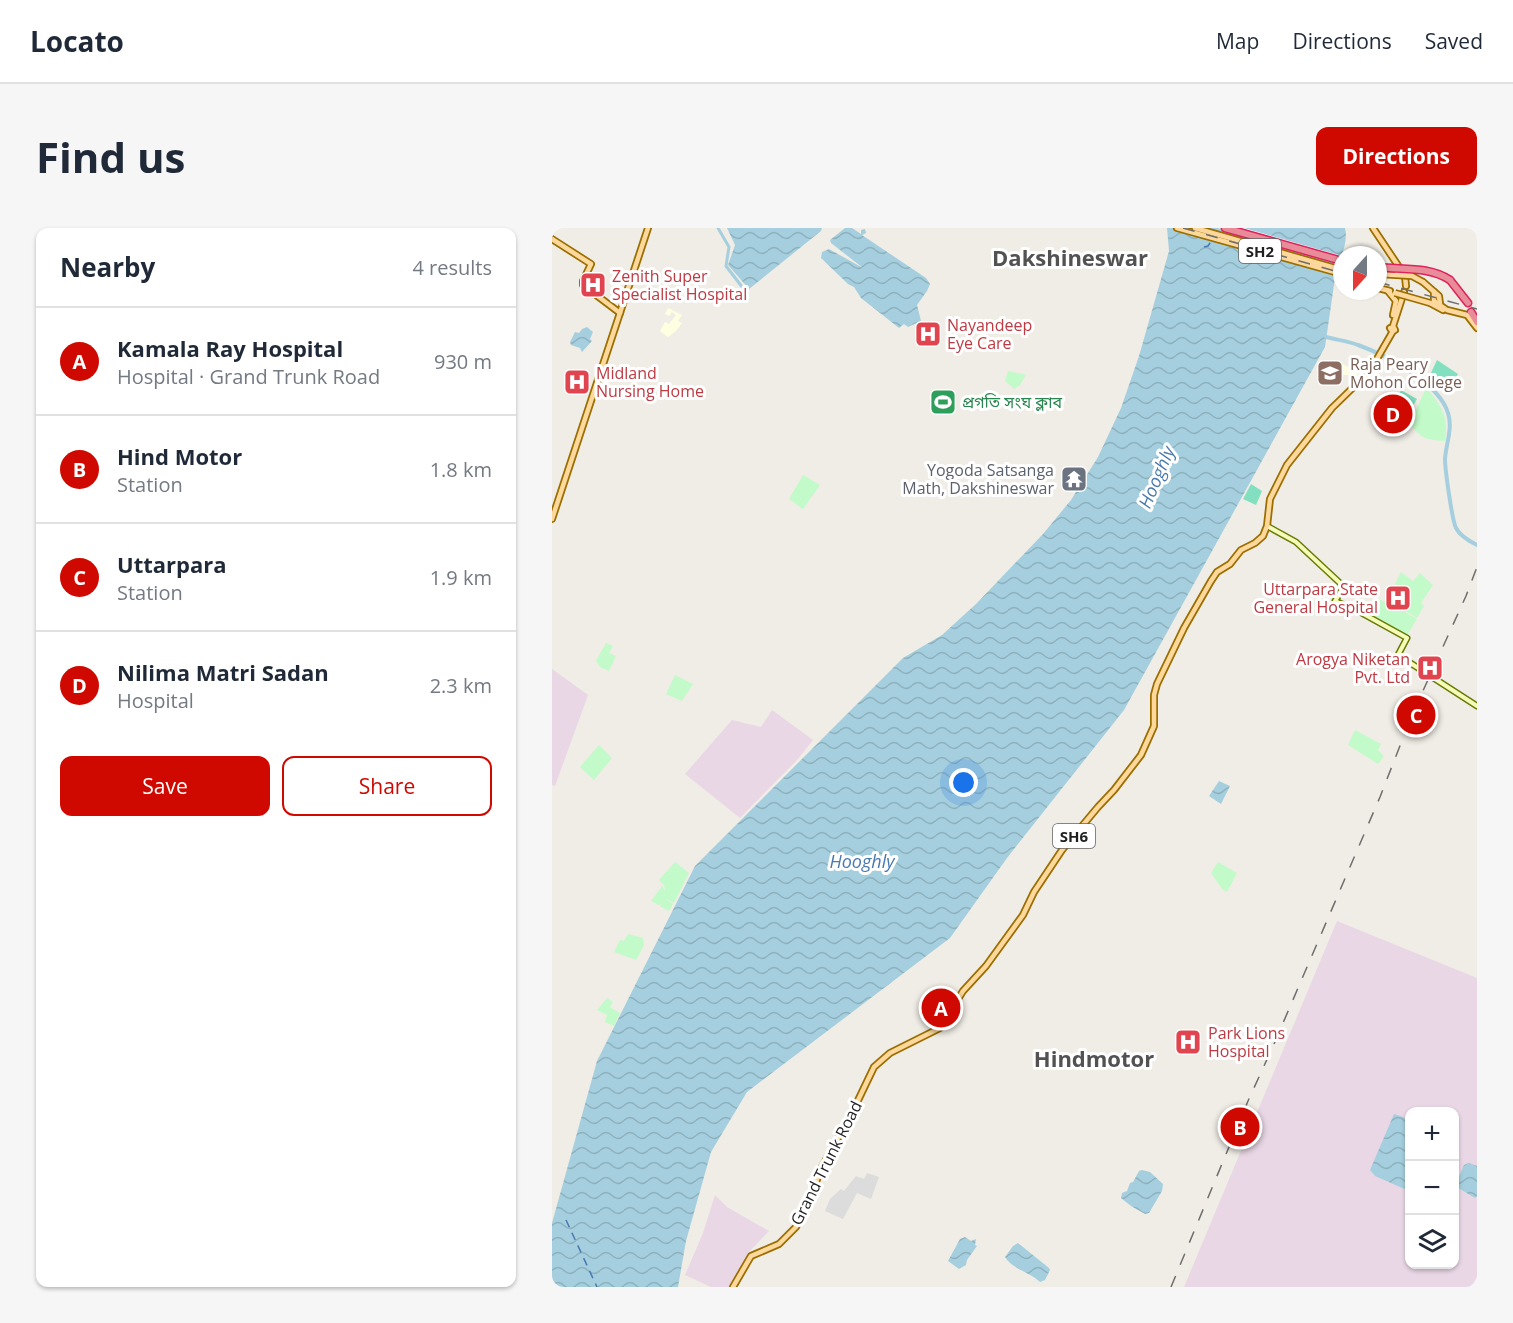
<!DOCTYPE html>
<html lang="en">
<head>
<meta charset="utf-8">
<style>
	:root { --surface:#fff; --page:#f6f6f7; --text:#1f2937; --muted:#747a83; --line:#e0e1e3; --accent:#cf0900 }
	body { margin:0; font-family:"Open Sans","Noto Sans Bengali",sans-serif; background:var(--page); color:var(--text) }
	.controls { position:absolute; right:18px; bottom:18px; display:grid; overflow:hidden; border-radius:12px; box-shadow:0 2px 4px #0004 }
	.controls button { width:54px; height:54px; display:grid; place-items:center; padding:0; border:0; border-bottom:2px solid var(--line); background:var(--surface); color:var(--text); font:30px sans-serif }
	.compass { position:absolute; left:781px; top:18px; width:54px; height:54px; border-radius:50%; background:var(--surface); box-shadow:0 2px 4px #0004; rotate:201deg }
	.you { position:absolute; left:412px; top:555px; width:21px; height:21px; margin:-15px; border:4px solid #fff; border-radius:50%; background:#1a73e8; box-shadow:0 0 0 9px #1a73e833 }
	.badge { display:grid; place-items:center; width:39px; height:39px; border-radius:50%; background:var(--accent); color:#fff; font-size:20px; font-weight:700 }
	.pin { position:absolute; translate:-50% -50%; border:3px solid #fff; box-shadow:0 2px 6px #0006 }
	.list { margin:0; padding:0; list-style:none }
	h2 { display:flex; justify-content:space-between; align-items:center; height:78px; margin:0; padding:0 24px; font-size:26px }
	h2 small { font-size:20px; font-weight:400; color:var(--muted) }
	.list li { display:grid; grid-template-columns:39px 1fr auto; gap:18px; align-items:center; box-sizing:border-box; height:108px; padding:0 24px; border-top:2px solid var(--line) }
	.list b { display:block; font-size:22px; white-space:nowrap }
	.list p { margin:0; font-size:20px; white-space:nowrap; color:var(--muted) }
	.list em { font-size:20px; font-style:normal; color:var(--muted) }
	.actions { display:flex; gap:12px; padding:18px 24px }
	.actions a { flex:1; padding:14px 0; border:2px solid var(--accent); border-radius:12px; text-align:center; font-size:21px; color:var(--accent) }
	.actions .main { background:var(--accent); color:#fff }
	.icon { flex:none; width:33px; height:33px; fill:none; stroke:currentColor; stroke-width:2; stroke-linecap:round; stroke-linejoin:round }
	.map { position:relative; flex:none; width:925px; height:1059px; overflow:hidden; border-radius:12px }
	header { display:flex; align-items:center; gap:36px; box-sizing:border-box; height:84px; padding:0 30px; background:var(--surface); border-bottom:2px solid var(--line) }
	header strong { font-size:28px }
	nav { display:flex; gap:33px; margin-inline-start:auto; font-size:21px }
	.intro { display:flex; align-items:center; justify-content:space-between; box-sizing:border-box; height:144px; padding:0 36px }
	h1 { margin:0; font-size:42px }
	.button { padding:15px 27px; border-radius:12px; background:var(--accent); color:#fff; font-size:21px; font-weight:700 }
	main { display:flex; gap:36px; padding:0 36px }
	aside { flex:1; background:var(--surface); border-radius:12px; box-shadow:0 2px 4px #0004 }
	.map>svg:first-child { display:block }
	.residential { fill:#dddcdc }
	.industrial { fill:#e9d7e5; fill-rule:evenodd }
	.education { fill:#feffe0 }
	.park { fill:#c2fac9 }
	.pitch { fill:#82e0c0 }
	.water { fill:url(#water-waves) }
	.pier { fill:#fff }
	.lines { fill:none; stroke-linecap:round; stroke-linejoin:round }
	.canal { stroke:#a5cfde; stroke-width:3 }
	.river { stroke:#a5cfde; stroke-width:4 }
	.ferry { stroke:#4979b1; stroke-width:1.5; stroke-dasharray:8 6; stroke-linecap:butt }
	.secondary-casing { stroke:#687a03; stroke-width:7 }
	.primary-casing { stroke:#9b6e00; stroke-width:8 }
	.highway-casing { stroke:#de225b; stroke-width:9 }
	.secondary { stroke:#f4fbb9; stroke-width:4 }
	.primary { stroke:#fdd89d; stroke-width:4.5 }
	.highway { stroke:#e98c99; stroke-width:6 }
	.rail { stroke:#6d6d6d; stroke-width:1.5; stroke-dasharray:12 12; stroke-linecap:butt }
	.primary-bridge-casing { stroke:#9b6e00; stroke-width:8; stroke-linecap:butt }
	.highway-bridge-casing { stroke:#de225b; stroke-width:9; stroke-linecap:butt }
	.primary-bridge { stroke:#fdd89d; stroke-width:4.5 }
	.highway-bridge { stroke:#e98c99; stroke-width:6 }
	.labels { text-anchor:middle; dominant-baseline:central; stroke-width:6; stroke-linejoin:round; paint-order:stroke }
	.shield { fill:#fff; stroke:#626262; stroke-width:1.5 }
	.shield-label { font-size:15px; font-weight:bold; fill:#1f1f1f }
	.health-label { font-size:16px; fill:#be3a42; stroke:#fff; text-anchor:start }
	.education-label { font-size:16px; fill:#785e54; stroke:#fff; text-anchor:start }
	.leisure-label { font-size:16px; fill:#27864d; stroke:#fff; text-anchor:start }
	.worship-label { font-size:16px; fill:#5b616d; stroke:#fff; text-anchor:end }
	.street-label { font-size:16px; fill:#1f1f1f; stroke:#fff }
	.water-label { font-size:18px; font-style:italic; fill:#4979b1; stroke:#fff }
	.district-label { font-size:22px; font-weight:bold; fill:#525252; stroke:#fff }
</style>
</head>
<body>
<header>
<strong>Locato</strong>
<nav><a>Map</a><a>Directions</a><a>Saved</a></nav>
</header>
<div class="intro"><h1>Find us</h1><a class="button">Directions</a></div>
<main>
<aside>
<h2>Nearby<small>4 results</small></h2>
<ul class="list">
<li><span class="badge">A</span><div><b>Kamala Ray Hospital</b><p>Hospital · Grand Trunk Road</p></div><em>930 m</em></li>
<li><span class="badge">B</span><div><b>Hind Motor</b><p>Station</p></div><em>1.8 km</em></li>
<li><span class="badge">C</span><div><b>Uttarpara</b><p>Station</p></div><em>1.9 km</em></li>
<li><span class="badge">D</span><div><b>Nilima Matri Sadan</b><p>Hospital</p></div><em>2.3 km</em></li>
</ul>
<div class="actions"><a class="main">Save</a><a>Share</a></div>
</aside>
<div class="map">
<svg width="925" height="1059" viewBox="0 0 925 1059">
	<defs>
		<pattern id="water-waves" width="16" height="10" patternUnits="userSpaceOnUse" patternTransform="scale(1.5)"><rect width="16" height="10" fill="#a5cfde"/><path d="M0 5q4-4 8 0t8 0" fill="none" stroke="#8eb1be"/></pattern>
	</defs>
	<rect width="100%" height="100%" fill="#f0ede6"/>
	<path class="residential" d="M 315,945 L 327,949 L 319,971 L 305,965 L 291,991 L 273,983 L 278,971 L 289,961 L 292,963 L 304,948 L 312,951 Z"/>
	<g class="industrial">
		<path d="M 0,441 L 36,467 L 3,558 L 0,557 Z"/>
		<path d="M 220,482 L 261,512 L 246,531 L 188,590 L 133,546 L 180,492 L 209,499 Z"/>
		<path d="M 785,693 L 925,750 L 925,1049 L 919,1059 L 632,1059 ZM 858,884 L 902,884 L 902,1036 L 858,1036 Z"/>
		<path d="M 163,967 L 175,979 L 217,1003 L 197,1024 L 180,1059 L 159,1059 L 133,1047 L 151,1005 Z"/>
	</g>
	<g class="education">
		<path d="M 116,80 L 130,87 L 126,93 L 130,95 L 124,103 L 116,109 L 108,103 L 113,94 L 117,96 L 124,87 L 120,84 L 117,88 L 113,86 Z"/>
		<path d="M 803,127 L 815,134 L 805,147 L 784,147 L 778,150 L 766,142 L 769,138 L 773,141 L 775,137 L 782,141 L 787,134 L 796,139 Z"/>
	</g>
	<g class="park">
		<path d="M 456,143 L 474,147 L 468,157 L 462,161 L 453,153 Z"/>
		<path d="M 874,160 C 889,176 897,190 893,213 C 876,212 868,211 858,195 Z"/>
		<path d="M 251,247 L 268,257 L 251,281 L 237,271 Z"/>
		<path d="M 849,344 L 861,353 L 868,345 L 881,357 L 869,375 L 872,378 L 865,390 L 855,384 L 855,380 L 854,385 L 865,391 L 854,409 L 820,389 L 822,385 L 818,383 L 826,370 L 832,374 L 837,374 L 841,378 L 846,378 L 848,374 L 857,378 L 853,375 L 854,372 L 850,371 L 852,364 L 845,360 L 846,358 L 843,356 Z"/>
		<path d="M 54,415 L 61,418 L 57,425 L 64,428 L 57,443 L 48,439 L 44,433 Z"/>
		<path d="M 123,447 L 141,456 L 130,473 L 114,466 Z"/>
		<path d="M 803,502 L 829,516 L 826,522 L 832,528 L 826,536 L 796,517 Z"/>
		<path d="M 47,517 L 60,530 L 42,552 L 28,539 Z"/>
		<path d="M 123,634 L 137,645 L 122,675 L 112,670 L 121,676 L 117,683 L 108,678 L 109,676 L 107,677 L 99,673 L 110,658 L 113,663 L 112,657 L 107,652 Z"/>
		<path d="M 666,634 L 685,645 L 675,664 L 670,661 L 659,645 Z"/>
		<path d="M 76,706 L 91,710 L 92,717 L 84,732 L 62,724 L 68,712 L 72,713 Z"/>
		<path d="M 55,770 L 61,774 L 58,779 L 68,785 L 62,798 L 53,794 L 55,787 L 45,782 Z"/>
	</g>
	<g class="pitch">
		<path d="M 885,132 L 906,146 L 897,162 L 877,149 Z"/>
		<path d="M 849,162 L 865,171 L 855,189 L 840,180 Z"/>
		<path d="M 699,256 L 710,263 L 704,277 L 691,271 Z"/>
	</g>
	<g class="water">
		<path d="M 175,0 L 270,0 L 269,3 L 197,61 L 176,37 L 183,17 Z"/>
		<path d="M 293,0 L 300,0 L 309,6 L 309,2 L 313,1 L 314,5 L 310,7 L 374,50 L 378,56 L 375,63 L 365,77 L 369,93 L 356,99 L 352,96 L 347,100 L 309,70 L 302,59 L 296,56 L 269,30 L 270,24 L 277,21 L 311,40 L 279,15 L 278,12 Z"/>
		<path d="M 615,0 L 793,0 C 796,12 791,26 785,36 L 773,119 L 572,482 L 455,630 L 398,710 L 195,864 L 159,924 L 134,1013 L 126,1059 L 0,1059 L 0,995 L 45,833 L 143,638 L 351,430 L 390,407 L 424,376 L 491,306 L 519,272 L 546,229 L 569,180 L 587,128 L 617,23 Z"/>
		<path d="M 35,99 L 41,104 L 38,111 L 40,113 L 30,124 L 28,120 L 19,117 L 18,114 L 23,104 L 27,105 L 30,101 Z"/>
		<path d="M 667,553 L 678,558 L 669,576 L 657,568 Z"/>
		<path d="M 842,886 L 857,891 L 857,963 L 823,948 L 818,942 Z"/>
		<path d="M 917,935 L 925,938 L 925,968 L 923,970 L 903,958 L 912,937 Z"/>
		<path d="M 590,942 L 598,944 L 611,956 L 610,963 L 597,985 L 593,986 L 579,978 L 569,970 L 570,965 L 575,963 L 578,955 L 581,954 L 587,943 Z"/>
		<path d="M 413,1009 L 419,1013 L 424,1011 L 423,1017 L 425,1018 L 415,1032 L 414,1037 L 407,1041 L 396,1033 L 408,1011 Z"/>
		<path d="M 466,1015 L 497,1040 L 498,1042 L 493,1052 L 488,1054 C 478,1044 460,1041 453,1029 L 461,1018 Z"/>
	</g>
	<path class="pier" d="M 666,0 L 692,0 L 790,28 L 790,35 Z"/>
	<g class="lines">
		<path class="canal" d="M 166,0 L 177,19 L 174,38 L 194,64"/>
		<path class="river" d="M 774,109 C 785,112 796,113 806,117 C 834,127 887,155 896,185 C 901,200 894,216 893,231 C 893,241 900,292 904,300 C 908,308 917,313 925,317"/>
		<g class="ferry">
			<path d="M 652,19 L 656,18 L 660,12"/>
			<path d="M 14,992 L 45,1059"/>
		</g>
		<defs>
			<path id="secondary" d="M 715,298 L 744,314 L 788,355 L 792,359 L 783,373 L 806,383 L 855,410 L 846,427 L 925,478"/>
			<g id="primary">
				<path d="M 625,0 L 790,46"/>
				<path d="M 643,0 L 790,42"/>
				<path d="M 821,0 L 853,48 L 854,58"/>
				<path d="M 0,11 L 39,36 L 31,53 L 31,57 L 68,85"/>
				<path d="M 826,46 L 844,47"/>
				<path d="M 871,54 L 887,68 L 888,76"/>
				<path d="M 826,60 L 838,63"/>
				<path d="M 836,63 L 844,73 L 841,87"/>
				<path d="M 882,64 L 882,73 L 895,82 L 915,87 L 925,100"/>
				<path d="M 878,75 L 891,82"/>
				<path d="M 838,100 L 840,103 L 843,102 L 841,98 L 852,64"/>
				<path d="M 0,291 L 96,0"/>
				<path d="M 181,1059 L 199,1028 L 227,1016 L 244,999 L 256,974 L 270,939 L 299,887 L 322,839 L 338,825 L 388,800 L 411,763 L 434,738 L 471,687 L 482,664 L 510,622 L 546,579 L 562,562 L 589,527 L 602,498 L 602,467 L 605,456 L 632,400 L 659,353 L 665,344 L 678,336 L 689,322 L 703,315 L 711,308 L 715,298 L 718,271 L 735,237 L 780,180 L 818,143 L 841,103"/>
			</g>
			<g id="highway">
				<path d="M 673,0 L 790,33"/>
				<path d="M 898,52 L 916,75"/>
				<path d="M 919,84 L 925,94"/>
			</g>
		</defs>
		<use href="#secondary" class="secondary-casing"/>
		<use href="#primary" class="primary-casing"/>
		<use href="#highway" class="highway-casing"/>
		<use href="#secondary" class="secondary"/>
		<use href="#primary" class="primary"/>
		<use href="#highway" class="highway"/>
		<g class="rail">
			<path d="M 631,0 L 790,45"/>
			<path d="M 826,54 L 925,81"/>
			<path d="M 619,1059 L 696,873 L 722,816 L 828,569 L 860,487 L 914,368 L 925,339"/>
		</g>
		<defs>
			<g id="primary-bridge">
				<path d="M 844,47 L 860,48 L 871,54"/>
				<path d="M 843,65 L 878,75"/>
			</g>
			<path id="highway-bridge" d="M 826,39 C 851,42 877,38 898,52"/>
		</defs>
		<use href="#primary-bridge" class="primary-bridge-casing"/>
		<use href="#highway-bridge" class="highway-bridge-casing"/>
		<use href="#primary-bridge" class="primary-bridge"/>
		<use href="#highway-bridge" class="highway-bridge"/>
	</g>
	<defs>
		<symbol id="hospital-square" viewBox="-11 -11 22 22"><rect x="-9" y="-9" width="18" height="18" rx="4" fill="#e0444e" stroke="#fff"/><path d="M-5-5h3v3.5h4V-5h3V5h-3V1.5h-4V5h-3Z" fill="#fff"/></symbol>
		<symbol id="university-square" viewBox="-11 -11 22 22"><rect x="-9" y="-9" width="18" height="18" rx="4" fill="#8d6e63" stroke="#fff"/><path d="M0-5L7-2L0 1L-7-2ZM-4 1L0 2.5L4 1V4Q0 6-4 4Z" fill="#fff"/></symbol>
		<symbol id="stadium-square" viewBox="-11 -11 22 22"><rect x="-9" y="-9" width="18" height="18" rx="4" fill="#2e9e5b" stroke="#fff"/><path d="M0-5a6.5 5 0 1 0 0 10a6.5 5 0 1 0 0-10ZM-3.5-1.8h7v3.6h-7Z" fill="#fff"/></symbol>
		<symbol id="temple-square" viewBox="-11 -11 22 22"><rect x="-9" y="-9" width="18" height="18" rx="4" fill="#6b7280" stroke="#fff"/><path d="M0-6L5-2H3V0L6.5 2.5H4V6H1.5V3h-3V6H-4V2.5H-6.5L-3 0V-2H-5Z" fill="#fff"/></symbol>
	</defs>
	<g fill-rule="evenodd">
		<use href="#hospital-square" x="26" y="42" width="30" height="30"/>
		<use href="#hospital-square" x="361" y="91" width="30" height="30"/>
		<use href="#university-square" x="763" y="130" width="30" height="30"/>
		<use href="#hospital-square" x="10" y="139" width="30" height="30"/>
		<use href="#stadium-square" x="376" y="159" width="30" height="30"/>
		<use href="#temple-square" x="507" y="236" width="30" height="30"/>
		<use href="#hospital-square" x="831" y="355" width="30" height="30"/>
		<use href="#hospital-square" x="863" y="425" width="30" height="30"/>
		<use href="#hospital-square" x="621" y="799" width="30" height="30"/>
	</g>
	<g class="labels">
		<g class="shield">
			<rect x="687" y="11" width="42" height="24" rx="4.5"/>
			<rect x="501" y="596" width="42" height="24" rx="4.5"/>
		</g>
		<g class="shield-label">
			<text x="708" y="23">SH2</text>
			<text x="522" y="608">SH6</text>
		</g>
		<g class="health-label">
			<text x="60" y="48">Zenith Super<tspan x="60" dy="18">Specialist Hospital</tspan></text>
			<text x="395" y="97">Nayandeep<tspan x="395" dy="18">Eye Care</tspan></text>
			<text x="44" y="145">Midland<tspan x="44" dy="18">Nursing Home</tspan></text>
			<text x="826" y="361" text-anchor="end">Uttarpara State<tspan x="826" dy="18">General Hospital</tspan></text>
			<text x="858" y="431" text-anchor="end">Arogya Niketan<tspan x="858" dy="18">Pvt. Ltd</tspan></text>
			<text x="656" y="805">Park Lions<tspan x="656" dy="18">Hospital</tspan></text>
		</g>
		<g class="education-label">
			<text x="798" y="136">Raja Peary<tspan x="798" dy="18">Mohon College</tspan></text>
		</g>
		<g class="leisure-label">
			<text x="410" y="174">প্রগতি সংঘ ক্লাব</text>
		</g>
		<g class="worship-label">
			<text x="502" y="242">Yogoda Satsanga<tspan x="502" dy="18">Math, Dakshineswar</tspan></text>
		</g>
		<g class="street-label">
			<text transform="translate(274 935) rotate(-63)">Grand Trunk Road</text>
		</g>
		<g class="water-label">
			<text transform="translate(604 249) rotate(-67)">Hooghly</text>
			<text x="310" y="633">Hooghly</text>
		</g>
		<g class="district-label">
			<text x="518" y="29">Dakshineswar</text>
			<text x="542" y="830">Hindmotor</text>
		</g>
	</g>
</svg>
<div class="controls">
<button>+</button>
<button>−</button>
<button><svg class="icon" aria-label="layers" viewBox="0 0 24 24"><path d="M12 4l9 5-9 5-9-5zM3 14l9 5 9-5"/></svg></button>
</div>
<svg class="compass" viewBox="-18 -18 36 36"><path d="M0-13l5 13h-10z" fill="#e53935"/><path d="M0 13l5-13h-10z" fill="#747a83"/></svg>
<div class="you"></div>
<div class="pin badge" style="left:389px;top:780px">A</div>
<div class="pin badge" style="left:688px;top:899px">B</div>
<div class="pin badge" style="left:864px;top:487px">C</div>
<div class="pin badge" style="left:841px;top:186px">D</div>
</div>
</main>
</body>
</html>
